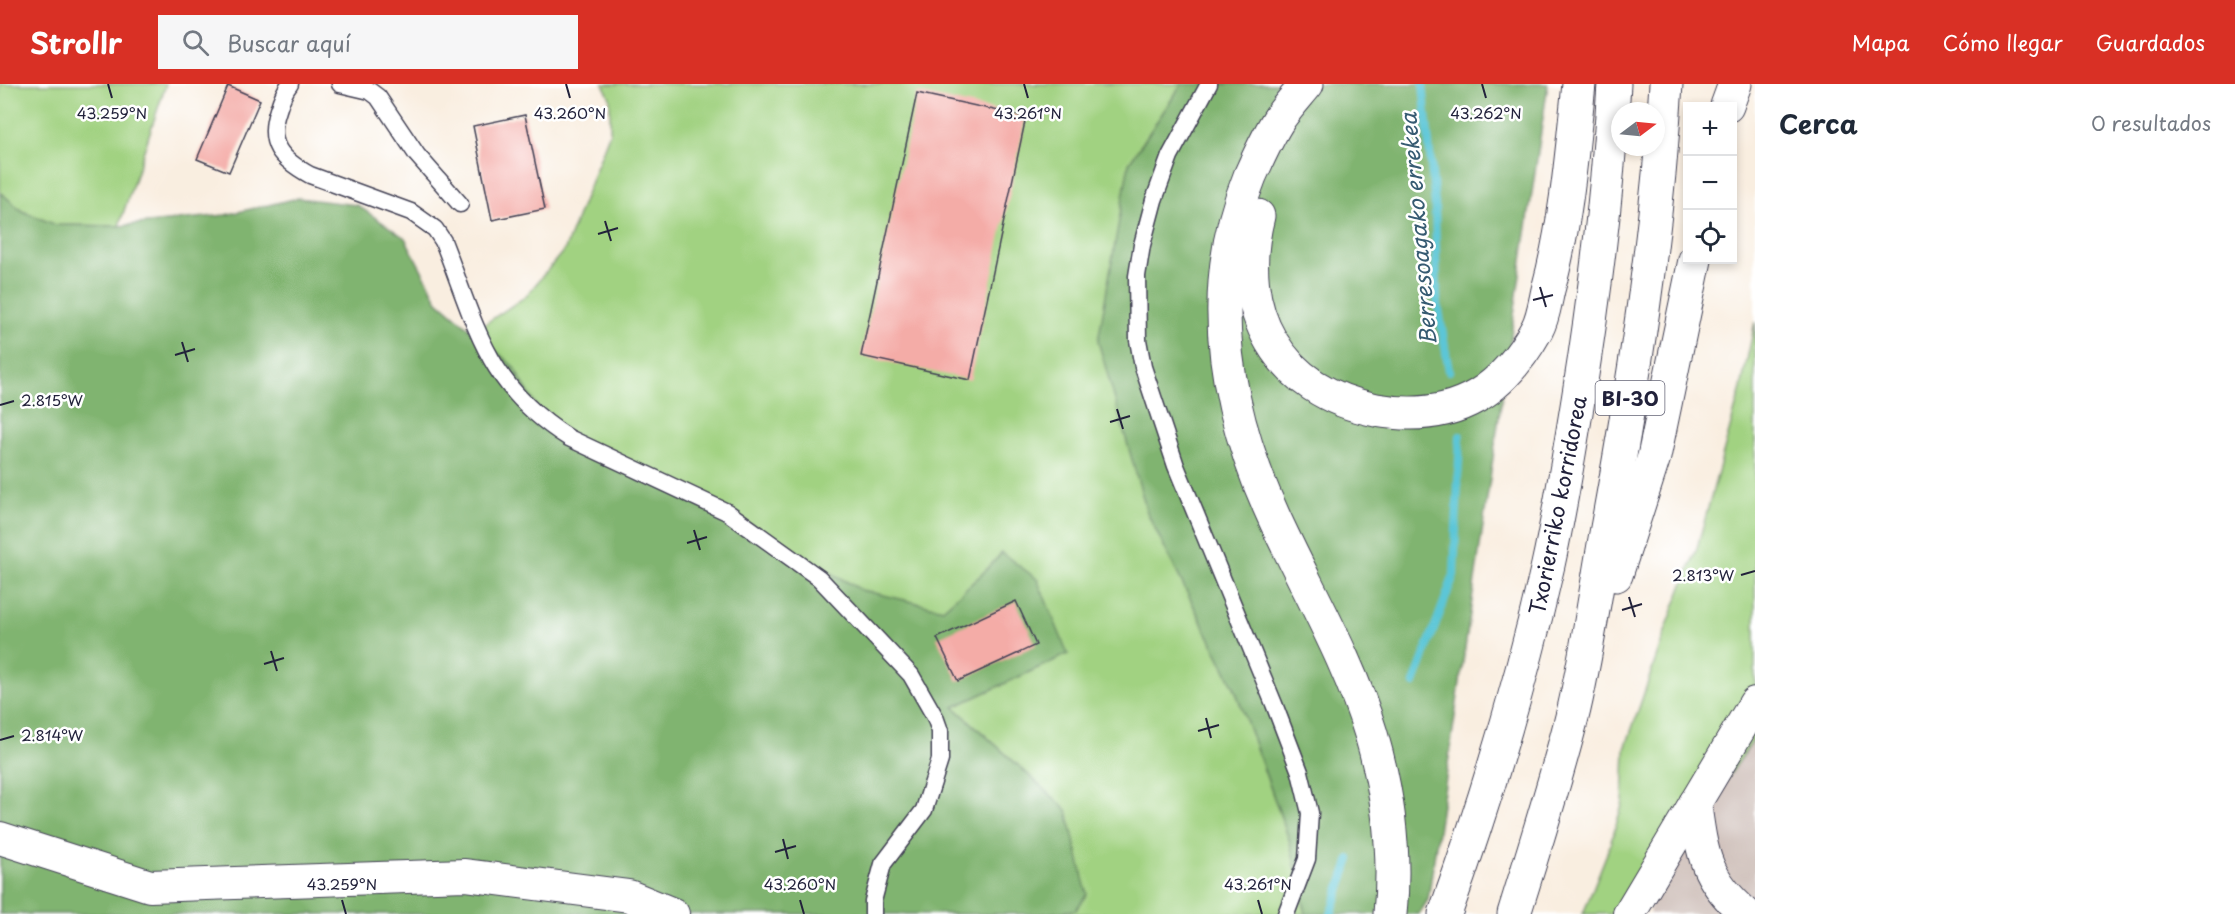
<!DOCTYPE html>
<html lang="es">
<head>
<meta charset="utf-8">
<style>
	:root { --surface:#fff; --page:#f6f6f7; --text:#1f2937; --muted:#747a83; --line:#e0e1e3; --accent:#d93025 }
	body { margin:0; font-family:"Playpen Sans",sans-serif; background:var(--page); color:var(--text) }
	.controls { position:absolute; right:18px; top:18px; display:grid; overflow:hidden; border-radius:0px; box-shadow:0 3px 9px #0003 }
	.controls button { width:54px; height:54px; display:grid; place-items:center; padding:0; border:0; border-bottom:2px solid var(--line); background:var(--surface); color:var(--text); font:30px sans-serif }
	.compass { position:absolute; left:1611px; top:18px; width:54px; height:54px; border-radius:50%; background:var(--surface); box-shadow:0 3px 9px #0003; rotate:74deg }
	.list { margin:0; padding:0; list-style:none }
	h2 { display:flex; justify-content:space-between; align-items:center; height:78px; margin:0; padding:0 24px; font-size:26px }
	h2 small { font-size:20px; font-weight:400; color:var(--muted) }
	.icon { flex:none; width:33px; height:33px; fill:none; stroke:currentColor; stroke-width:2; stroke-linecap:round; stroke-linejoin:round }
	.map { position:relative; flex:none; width:1755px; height:830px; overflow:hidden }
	header { display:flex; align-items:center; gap:36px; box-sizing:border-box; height:84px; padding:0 30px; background:var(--accent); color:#fff }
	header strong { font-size:28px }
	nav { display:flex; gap:33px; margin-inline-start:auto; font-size:21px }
	.search { width:420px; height:54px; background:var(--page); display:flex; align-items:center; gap:15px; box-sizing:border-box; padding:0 21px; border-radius:0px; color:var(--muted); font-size:22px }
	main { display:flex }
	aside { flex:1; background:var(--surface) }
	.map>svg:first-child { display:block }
	.industrial { fill:#cfc0ba }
	.green { fill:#a1d281; stroke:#627a5e; stroke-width:1.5 }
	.forest { fill:#80b46f; stroke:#516b55; stroke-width:1.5 }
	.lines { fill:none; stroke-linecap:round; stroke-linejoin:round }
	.stream { stroke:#5cc6d7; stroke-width:8 }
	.building { fill:#f4aca7 }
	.lane-casing { stroke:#424154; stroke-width:19 }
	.street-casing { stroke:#424154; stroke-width:34 }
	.highway-casing { stroke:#424154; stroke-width:35 }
	.lane { stroke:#fff; stroke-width:16 }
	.street { stroke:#fff; stroke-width:32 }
	.highway { stroke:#fff; stroke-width:33 }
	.ticks { fill:none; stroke:#22223b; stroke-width:2 }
	.labels { text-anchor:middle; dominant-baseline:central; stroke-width:5; stroke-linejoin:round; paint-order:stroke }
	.shield { fill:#fff; stroke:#646476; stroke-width:1.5 }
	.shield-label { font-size:20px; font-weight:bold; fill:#22223b }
	.street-label { font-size:21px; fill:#22223b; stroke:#fff }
	.water-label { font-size:22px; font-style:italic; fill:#365b72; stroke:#fff }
	.ticks-label { font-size:15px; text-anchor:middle; fill:#22223b; stroke:#fff; stroke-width:5; stroke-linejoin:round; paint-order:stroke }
</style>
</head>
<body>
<header>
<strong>Strollr</strong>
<div class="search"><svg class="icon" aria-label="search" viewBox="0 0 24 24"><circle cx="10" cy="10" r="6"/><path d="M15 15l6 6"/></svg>Buscar aquí</div>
<nav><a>Mapa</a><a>Cómo llegar</a><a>Guardados</a></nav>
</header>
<main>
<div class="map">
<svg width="1755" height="830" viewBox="0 0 1755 830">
	<rect width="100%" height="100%" fill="#fff"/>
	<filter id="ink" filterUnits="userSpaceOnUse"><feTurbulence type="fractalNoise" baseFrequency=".0167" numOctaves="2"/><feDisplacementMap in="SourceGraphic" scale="12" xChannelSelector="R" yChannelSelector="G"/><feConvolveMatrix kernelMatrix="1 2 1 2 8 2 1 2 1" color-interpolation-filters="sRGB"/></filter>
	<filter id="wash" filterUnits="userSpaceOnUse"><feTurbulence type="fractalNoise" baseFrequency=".008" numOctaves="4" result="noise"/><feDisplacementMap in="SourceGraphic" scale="24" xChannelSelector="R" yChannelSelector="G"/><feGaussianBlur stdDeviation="1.35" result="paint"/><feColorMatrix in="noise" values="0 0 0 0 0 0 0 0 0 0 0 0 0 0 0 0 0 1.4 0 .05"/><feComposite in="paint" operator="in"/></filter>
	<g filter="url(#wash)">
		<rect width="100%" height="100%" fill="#f9eee0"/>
		<path class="industrial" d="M 1755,619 L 1755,830 L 1650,830 L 1650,795 Z"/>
		<g class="green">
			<path d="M 0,0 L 166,0 L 119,142 L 55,141 L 22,127 L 0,108 Z"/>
			<path d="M 603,0 L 1182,0 L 1129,79 L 1147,428 L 1235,605 L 1290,758 L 1306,830 L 1040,830 L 1076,826 L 1067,726 L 954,623 L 1068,570 L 1002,469 L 982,490 L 943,525 L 861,506 L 692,410 L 641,397 L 551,347 L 473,248 L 526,212 L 565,165 L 610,48 L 610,14 Z"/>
			<path d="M 1755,238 L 1755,654 L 1635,830 L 1583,830 L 1609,764 L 1623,718 L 1625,665 L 1667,542 L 1697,464 L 1741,304 Z"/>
		</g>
		<g class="forest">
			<path d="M 1182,0 L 1548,0 L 1428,816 L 1419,830 L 1306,830 L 1290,758 L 1235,605 L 1147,428 L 1098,257 L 1129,79 Z"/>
			<path d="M 0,108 L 22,127 L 56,141 L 119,142 L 225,131 L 298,114 L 357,121 L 405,154 L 438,217 L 513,282 L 551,347 L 641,397 L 692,410 L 861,506 L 943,525 L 982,490 L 1002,469 L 1037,495 L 1068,570 L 954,623 L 1067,726 L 1087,810 L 1076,826 L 1040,830 L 0,830 Z"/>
		</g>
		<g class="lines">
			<g class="stream">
				<path d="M 1423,0 L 1435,120 L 1437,214 L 1449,287"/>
				<path d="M 1414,599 L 1454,491 L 1460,352"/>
				<path d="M 1331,830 L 1350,775"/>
			</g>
		</g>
		<g id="blocks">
			<g class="building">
				<path d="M 228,2 L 260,16 L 229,88 L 197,75 Z"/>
				<path d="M 917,9 L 1026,33 L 970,296 L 861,272 Z"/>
				<path d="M 525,31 L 545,125 L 492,136 L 473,42 Z"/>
				<path d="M 1016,517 L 1036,561 L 958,597 L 937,554 Z"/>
			</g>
		</g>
	</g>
	<g filter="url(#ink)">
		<use href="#blocks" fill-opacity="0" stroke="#424154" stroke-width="1.5"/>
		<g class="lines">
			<defs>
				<g id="lane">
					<path d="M 290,0 C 284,7 281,16 278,26 C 266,60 281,75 310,91 L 411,128 L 435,145 L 443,157 C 477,243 486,302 569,354 L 727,428 L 819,494 L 911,591 L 935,633 L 940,647 L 940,676 L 924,726 L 883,780 L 873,817 L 873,830"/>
					<path d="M 340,0 L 370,7 L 378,13 L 417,71 L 460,120"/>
					<path d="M 1209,0 L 1170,72 L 1154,116 L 1142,161 L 1137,192 L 1138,256 L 1143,283 L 1176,382 L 1274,620 L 1300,688 L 1310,729 L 1307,775 L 1286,830"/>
				</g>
				<g id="street">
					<path d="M 1695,719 C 1702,770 1705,795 1746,830"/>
					<path d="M 0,754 L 150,802 L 465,791 L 629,812 L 673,830"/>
					<path d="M 1629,830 L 1755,619"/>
				</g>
				<g id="highway">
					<path d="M 1307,0 C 1298,11 1289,21 1281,32 C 1268,51 1259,72 1250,92 C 1204,205 1224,323 1273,431 C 1306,504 1348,573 1371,650 C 1388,708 1396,770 1390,830"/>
					<path d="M 1727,22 L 1735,0"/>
					<path d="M 1258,132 C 1234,227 1278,307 1376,326 C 1410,332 1446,330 1477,312 C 1504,296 1522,272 1537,245 C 1543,234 1545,219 1548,206 C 1566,140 1572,68 1579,0"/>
					<path d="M 1616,491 L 1654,373 L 1695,176"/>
					<path d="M 1445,830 C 1486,716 1521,600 1548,481 C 1560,427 1569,371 1578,316 C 1595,211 1608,106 1614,0"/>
					<path d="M 1514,830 C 1535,762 1557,694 1574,625 C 1587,569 1595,511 1605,455 C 1633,304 1657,153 1666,0"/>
				</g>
			</defs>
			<use href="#lane" class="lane-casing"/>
			<use href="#street" class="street-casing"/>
			<use href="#highway" class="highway-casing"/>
			<use href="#lane" class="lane"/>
			<use href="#street" class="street"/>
			<use href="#highway" class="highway"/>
		</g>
	</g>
	<path class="ticks" d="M 108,0 L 112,14M 566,0 L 570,14M 1024,0 L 1028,14M 1482,0 L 1486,14M 605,137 L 611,157M 598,150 L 618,144M 1540,203 L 1546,223M 1533,216 L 1553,211M 182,258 L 188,278M 175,271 L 195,265M 0,321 L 14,317M 1117,325 L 1123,345M 1110,338 L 1130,332M 694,446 L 700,466M 687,459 L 707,453M 1741,491 L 1755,487M 1629,513 L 1635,533M 1622,526 L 1642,520M 271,567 L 277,587M 264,580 L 284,574M 1206,634 L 1211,654M 1198,647 L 1219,641M 0,656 L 14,652M 783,755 L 788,775M 775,768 L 796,762M 342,816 L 346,830M 800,816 L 804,830M 1258,816 L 1262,830"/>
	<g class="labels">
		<rect class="shield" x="1595.5" y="297" width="69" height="34" rx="4.5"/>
		<g class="shield-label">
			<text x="1630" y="314">BI-30</text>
		</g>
		<g class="street-label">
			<text transform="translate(1557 421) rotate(-79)">Txorierriko korridorea</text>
		</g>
		<g class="water-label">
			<text transform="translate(1417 145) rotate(-95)">Berresoagako errekea</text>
		</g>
	</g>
	<g class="ticks-label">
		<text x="112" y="35">43.259°N</text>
		<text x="570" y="35">43.260°N</text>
		<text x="1028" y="35">43.261°N</text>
		<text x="1486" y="35">43.262°N</text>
		<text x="52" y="322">2.815°W</text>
		<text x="1703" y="497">2.813°W</text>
		<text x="52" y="657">2.814°W</text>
		<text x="342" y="806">43.259°N</text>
		<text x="800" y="806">43.260°N</text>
		<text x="1258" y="806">43.261°N</text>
	</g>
</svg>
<div class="controls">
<button>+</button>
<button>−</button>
<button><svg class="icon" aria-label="locate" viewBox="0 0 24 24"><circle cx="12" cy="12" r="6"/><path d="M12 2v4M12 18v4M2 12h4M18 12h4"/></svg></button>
</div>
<svg class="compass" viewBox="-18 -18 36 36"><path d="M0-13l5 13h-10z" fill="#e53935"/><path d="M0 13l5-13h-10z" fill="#747a83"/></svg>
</div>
<aside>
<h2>Cerca<small>0 resultados</small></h2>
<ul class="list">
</ul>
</aside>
</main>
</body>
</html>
